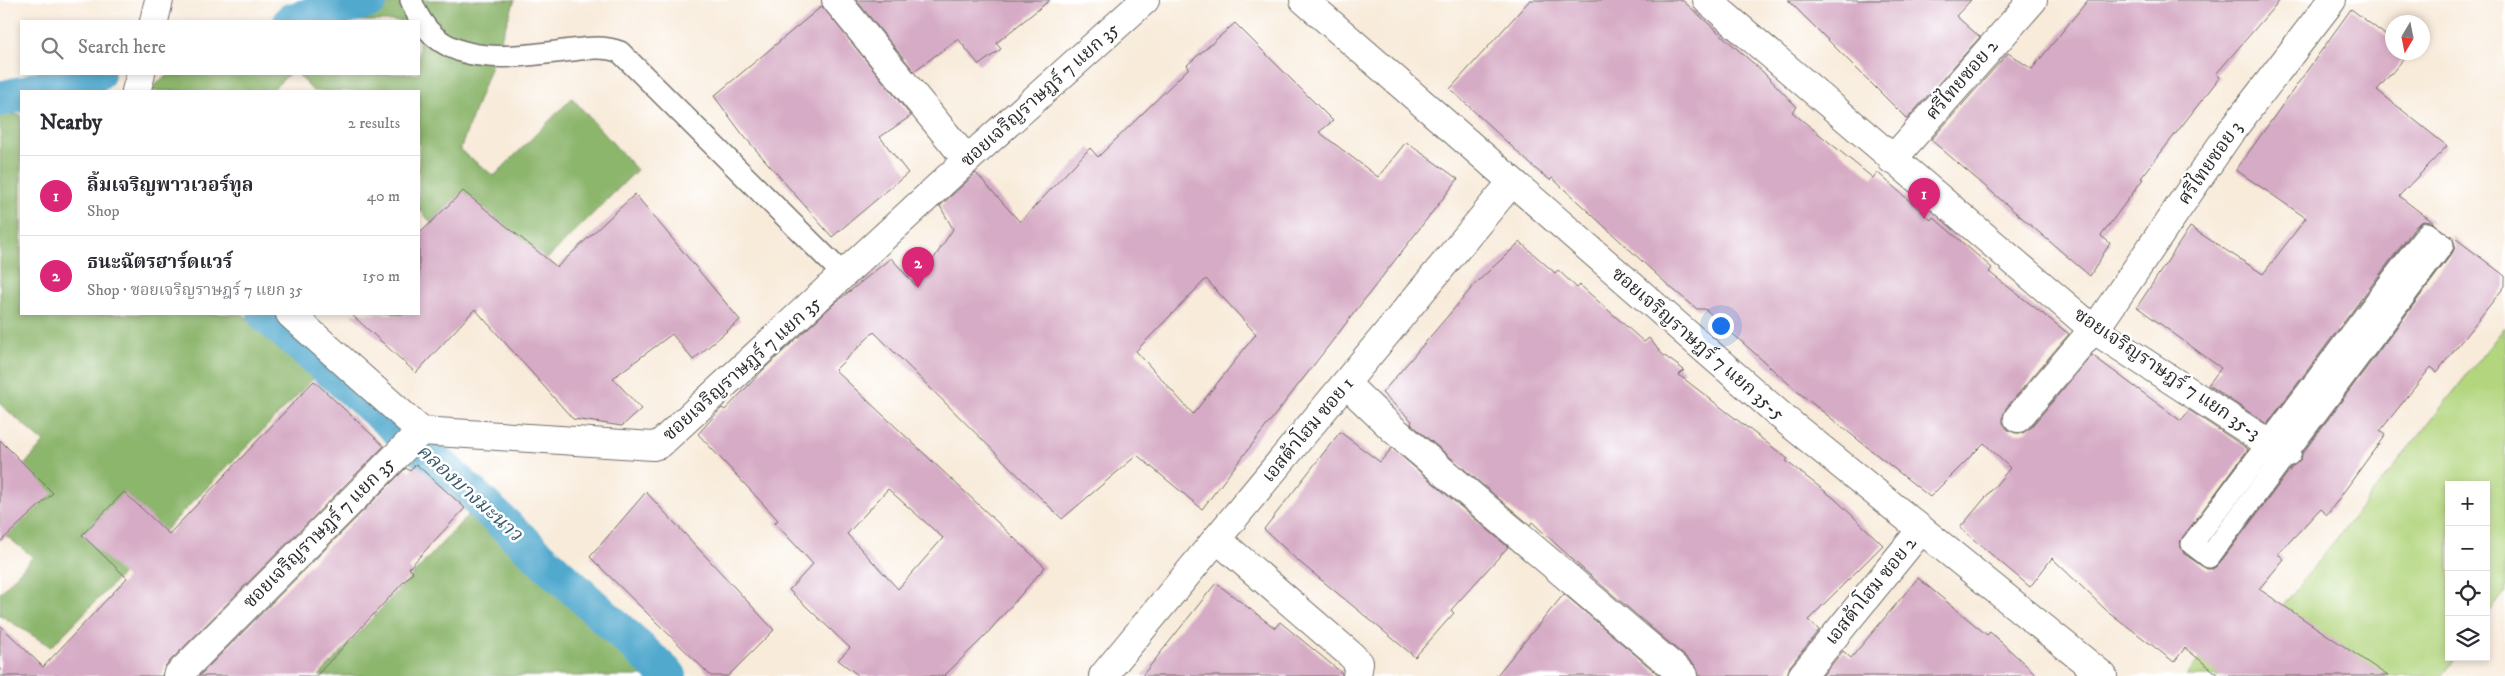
<!DOCTYPE html>
<html lang="en">
<head>
<meta charset="utf-8">
<style>
	:root { --surface:#fff; --page:#f2f2f3; --text:#2b2b33; --muted:#7c7c81; --line:#e1e1e2; --accent:#db2777 }
	body { margin:0; font-family:"IM FELL DW Pica","Noto Serif Thai",serif; background:var(--page); color:var(--text) }
	.controls { position:absolute; right:15px; bottom:15px; display:grid; overflow:hidden; border-radius:0px; box-shadow:0 2px 8px #0003 }
	.controls button { width:45px; height:45px; display:grid; place-items:center; padding:0; border:0; border-bottom:1px solid var(--line); background:var(--surface); color:var(--text); font:25px sans-serif }
	.compass { position:absolute; left:2385px; top:15px; width:45px; height:45px; border-radius:50%; background:var(--surface); box-shadow:0 2px 8px #0003; rotate:190deg }
	.you { position:absolute; left:1720px; top:325px; width:18px; height:18px; margin:-12px; border:4px solid #fff; border-radius:50%; background:#1a73e8; box-shadow:0 0 0 8px #1a73e833 }
	.badge { display:grid; place-items:center; width:32px; height:32px; border-radius:50%; background:var(--accent); color:#fff; font-size:16px; font-weight:700 }
	.pin { position:absolute; translate:-50% -41px; filter:drop-shadow(0 1px 2px #0008) }
	.pin::after { content:''; position:absolute; top:26px; width:18px; height:15px; background:inherit; clip-path:polygon(0 0,100% 0,50% 100%) }
	.list { margin:0; padding:0; list-style:none }
	h2 { display:flex; justify-content:space-between; align-items:center; height:65px; margin:0; padding:0 20px; font-size:21px }
	h2 small { font-size:16px; font-weight:400; color:var(--muted) }
	.list li { display:grid; grid-template-columns:32px 1fr auto; gap:15px; align-items:center; box-sizing:border-box; height:80px; padding:0 20px; border-top:1px solid var(--line) }
	.list b { display:block; font-size:19px; white-space:nowrap }
	.list p { margin:0; font-size:16px; white-space:nowrap; color:var(--muted) }
	.list em { font-size:16px; font-style:normal; color:var(--muted) }
	.icon { flex:none; width:28px; height:28px; fill:none; stroke:currentColor; stroke-width:2; stroke-linecap:round; stroke-linejoin:round }
	.map { position:relative; flex:none; width:2505px; height:676px; overflow:hidden }
	.search { position:absolute; background:var(--surface); box-shadow:0 2px 8px #0003; left:20px; top:20px; width:400px; height:55px; display:flex; align-items:center; gap:12px; box-sizing:border-box; padding:0 18px; border-radius:0px; color:var(--muted); font-size:19px }
	.panel { position:absolute; background:var(--surface); box-shadow:0 2px 8px #0003; left:20px; top:90px; width:400px; height:225px; border-radius:0px }
	.map>svg:first-child { display:block }
	.green { fill:#b2d57e; stroke:#6e8054 }
	.forest { fill:#8db66d; stroke:#5c704c }
	.lines { fill:none; stroke-linecap:round; stroke-linejoin:round }
	.canal { stroke:#51a9ce; stroke-width:36 }
	.building { fill:#d6abc5; fill-rule:evenodd }
	.lane-casing { stroke:#736e68; stroke-width:24 }
	.street-casing { stroke:#736e68; stroke-width:30 }
	.lane { stroke:#fff; stroke-width:21 }
	.street { stroke:#fff; stroke-width:28 }
	.labels { text-anchor:middle; dominant-baseline:central; stroke-width:5; stroke-linejoin:round; paint-order:stroke }
	.street-label { font-size:19px; fill:#2b2b2b; stroke:#fff }
	.water-label { font-size:20px; font-style:italic; fill:#3a5d6c; stroke:#fff }
</style>
</head>
<body>
<div class="map">
<svg width="2505" height="676" viewBox="0 0 2505 676">
	<rect width="100%" height="100%" fill="#fff"/>
	<filter id="ink" filterUnits="userSpaceOnUse"><feTurbulence type="fractalNoise" baseFrequency=".02" numOctaves="2"/><feDisplacementMap in="SourceGraphic" scale="10" xChannelSelector="R" yChannelSelector="G"/><feConvolveMatrix kernelMatrix="1 2 1 2 8 2 1 2 1" color-interpolation-filters="sRGB"/></filter>
	<filter id="wash" filterUnits="userSpaceOnUse"><feTurbulence type="fractalNoise" baseFrequency=".0096" numOctaves="4" result="noise"/><feDisplacementMap in="SourceGraphic" scale="20" xChannelSelector="R" yChannelSelector="G"/><feGaussianBlur stdDeviation="1.12" result="paint"/><feColorMatrix in="noise" values="0 0 0 0 0 0 0 0 0 0 0 0 0 0 0 0 0 1.4 0 .05"/><feComposite in="paint" operator="in"/></filter>
	<g filter="url(#wash)">
		<rect width="100%" height="100%" fill="#f8ebda"/>
		<path class="green" d="M 2505,327 L 2505,592 L 2486,617 L 2486,485 L 2449,485 L 2449,657 L 2456,657 L 2441,676 L 2186,676 L 2248,598 L 2274,617 Z"/>
		<g class="forest">
			<path d="M 401,0 L 515,0 L 460,150 L 494,176 L 572,98 L 637,170 L 541,265 L 442,235 L 419,209 L 419,91 L 313,91 L 298,74 L 419,74 L 419,21 L 351,21 Z"/>
			<path d="M 169,74 L 289,74 L 271,91 L 152,91 L 152,87 Z"/>
			<path d="M 0,114 L 21,115 L 21,314 L 243,314 L 314,378 L 51,647 L 0,615 L 0,593 L 33,557 L 0,531 L 0,494 L 44,442 L 0,404 Z"/>
			<path d="M 469,514 L 649,676 L 319,676 Z"/>
		</g>
		<g class="lines">
			<g class="canal">
				<path d="M 291,21 L 370,0"/>
				<path d="M 32,91 L 97,74"/>
				<path d="M 0,99 L 21,94"/>
				<path d="M 265,314 L 440,465 L 669,676"/>
			</g>
		</g>
		<g id="blocks">
			<g class="building">
				<path d="M 856,0 L 1050,0 L 996,43 L 1001,49 L 979,65 L 958,39 L 914,71 Z"/>
				<path d="M 1530,0 L 1682,0 L 1762,71 L 1797,107 L 1792,112 L 1873,178 L 1877,172 L 1931,220 L 1933,217 L 1992,268 L 1989,272 L 2069,334 L 2006,408 L 2003,416 L 2003,423 L 2008,430 L 2016,433 L 2023,433 L 2030,428 L 2092,355 L 2181,421 L 2189,410 L 2248,449 L 2180,542 L 2184,554 L 2207,569 L 2213,569 L 2219,564 L 2293,466 L 2301,459 L 2302,454 L 2453,252 L 2455,246 L 2451,235 L 2505,276 L 2505,286 L 2437,372 L 2431,367 L 2380,431 L 2385,435 L 2327,515 L 2320,509 L 2278,554 L 2284,559 L 2259,589 L 2388,676 L 2220,676 L 2185,648 L 2174,662 L 2106,610 L 2052,558 L 2030,587 L 1960,528 L 2010,468 L 1984,443 L 1930,497 L 1798,392 L 1705,309 L 1697,309 L 1669,286 L 1552,178 L 1550,180 L 1538,171 L 1450,89 Z"/>
				<path d="M 1788,0 L 1971,0 L 1956,16 L 1980,37 L 1907,119 Z"/>
				<path d="M 2088,0 L 2280,0 L 2216,74 L 2220,77 L 2141,178 L 2143,179 L 2101,236 L 2110,243 L 2090,276 L 1931,140 L 2008,53 L 2032,69 Z"/>
				<path d="M 822,6 L 911,116 L 880,137 L 908,173 L 832,237 L 743,135 L 714,96 Z"/>
				<path d="M 2351,9 L 2392,40 L 2392,52 L 2409,53 L 2377,90 L 2447,146 L 2399,196 L 2434,223 L 2423,221 L 2417,225 L 2267,424 L 2208,385 L 2221,368 L 2137,307 L 2190,227 L 2263,274 L 2306,218 L 2236,170 Z"/>
				<path d="M 1235,23 L 1333,121 L 1319,132 L 1378,177 L 1406,142 L 1458,179 L 1202,509 L 1137,455 L 1062,519 L 874,332 L 835,370 L 1045,567 L 984,637 L 944,676 L 859,676 L 838,660 L 850,648 L 789,590 L 813,564 L 775,523 L 778,520 L 698,434 L 716,414 L 722,408 L 725,410 L 765,368 L 835,303 L 891,258 L 916,286 L 953,229 L 940,206 L 976,173 L 1020,222 L 1090,148 L 1098,157 L 1189,68 L 1187,65 ZM 1206,279 L 1256,334 L 1193,414 L 1136,351 ZM 888,489 L 943,538 L 898,589 L 847,534 Z"/>
				<path d="M 463,191 L 557,267 L 635,194 L 740,320 L 693,360 L 672,334 L 613,378 L 641,409 L 622,426 L 573,419 L 475,309 L 416,373 L 351,314 L 419,314 L 419,234 Z"/>
				<path d="M 1520,242 L 1555,273 L 1558,270 L 1577,288 L 1580,285 L 1644,342 L 1649,338 L 1662,354 L 1684,370 L 1679,375 L 1788,459 L 1786,461 L 1835,499 L 1883,545 L 1808,620 L 1819,630 L 1790,666 L 1787,676 L 1699,676 L 1694,664 L 1584,570 L 1532,522 L 1530,525 L 1411,424 L 1412,421 L 1382,393 L 1476,283 Z"/>
				<path d="M 314,381 L 384,446 L 166,665 L 162,676 L 0,676 L 0,625 L 43,667 L 127,578 L 82,535 L 124,492 L 169,534 Z"/>
				<path d="M 1340,432 L 1380,462 L 1392,448 L 1508,547 L 1451,610 L 1454,613 L 1415,657 L 1297,560 L 1264,529 Z"/>
				<path d="M 0,440 L 53,493 L 0,542 Z"/>
				<path d="M 416,464 L 465,508 L 409,568 L 413,572 L 316,676 L 199,676 L 406,468 L 410,471 Z"/>
				<path d="M 646,492 L 774,630 L 728,676 L 711,676 L 590,557 Z"/>
				<path d="M 1918,578 L 1987,635 L 1990,632 L 2038,676 L 1822,676 L 1843,651 L 1851,658 Z"/>
				<path d="M 1216,583 L 1275,628 L 1280,622 L 1342,673 L 1342,676 L 1142,676 Z"/>
				<path d="M 1564,594 L 1660,676 L 1496,676 Z"/>
			</g>
		</g>
	</g>
	<g filter="url(#ink)">
		<use href="#blocks" fill-opacity="0" stroke="#736e68" stroke-width="1"/>
		<g class="lines">
			<defs>
				<g id="lane">
					<path d="M 411,0 C 436,70 504,58 564,51 C 583,49 602,45 620,52 L 844,275"/>
					<path d="M 2427,233 L 2443,245 L 2209,557 L 2192,544 Z"/>
				</g>
				<g id="street">
					<path d="M 836,0 L 967,160"/>
					<path d="M 1304,0 L 1787,421 L 2103,676"/>
					<path d="M 1707,0 L 2093,329 L 2268,443 L 2287,452"/>
					<path d="M 154,21 L 159,0"/>
					<path d="M 136,91 L 141,74"/>
					<path d="M 1892,160 L 2033,0"/>
					<path d="M 290,314 L 421,431"/>
					<path d="M 1346,384 L 1393,429 L 1684,676"/>
					<path d="M 2018,418 L 2102,319 L 2229,134 L 2332,0"/>
					<path d="M 1217,539 L 1351,655 L 1359,663 L 1357,676"/>
					<path d="M 177,676 L 421,431 L 653,446 L 660,444 L 967,160 L 1145,0"/>
					<path d="M 1103,676 L 1512,182"/>
					<path d="M 1802,676 L 1921,530"/>
				</g>
			</defs>
			<use href="#lane" class="lane-casing"/>
			<use href="#street" class="street-casing"/>
			<use href="#lane" class="lane"/>
			<use href="#street" class="street"/>
		</g>
	</g>
	<g class="labels">
		<g class="street-label">
			<text transform="translate(1962 80) rotate(-49)">ศรีไทยซอย 2</text>
			<text transform="translate(1040 95) rotate(-42)">ซอยเจริญราษฎร์ 7 แยก 35</text>
			<text transform="translate(2210 163) rotate(-55)">ศรีไทยซอย 3</text>
			<text transform="translate(1698 344) rotate(41)">ซอยเจริญราษฎร์ 7 แยก 35-5</text>
			<text transform="translate(742 369) rotate(-42)">ซอยเจริญราษฎร์ 7 แยก 35</text>
			<text transform="translate(2167 374) rotate(34)">ซอยเจริญราษฎร์ 7 แยก 35-3</text>
			<text transform="translate(1308 430) rotate(-50)">เอสต้าโฮม ซอย 1</text>
			<text transform="translate(319 533) rotate(-45)">ซอยเจริญราษฎร์ 7 แยก 35</text>
			<text transform="translate(1871 591) rotate(-51)">เอสต้าโฮม ซอย 2</text>
		</g>
		<g class="water-label">
			<text transform="translate(469 493) rotate(42)">คลองบางมะนาว</text>
		</g>
	</g>
</svg>
<div class="controls">
<button>+</button>
<button>−</button>
<button><svg class="icon" aria-label="locate" viewBox="0 0 24 24"><circle cx="12" cy="12" r="6"/><path d="M12 2v4M12 18v4M2 12h4M18 12h4"/></svg></button>
<button><svg class="icon" aria-label="layers" viewBox="0 0 24 24"><path d="M12 4l9 5-9 5-9-5zM3 14l9 5 9-5"/></svg></button>
</div>
<svg class="compass" viewBox="-18 -18 36 36"><path d="M0-13l5 13h-10z" fill="#e53935"/><path d="M0 13l5-13h-10z" fill="#7c7c81"/></svg>
<div class="you"></div>
<div class="pin badge" style="left:1924px;top:219px">1</div>
<div class="pin badge" style="left:918px;top:288px">2</div>
<div class="search"><svg class="icon" aria-label="search" viewBox="0 0 24 24"><circle cx="10" cy="10" r="6"/><path d="M15 15l6 6"/></svg>Search here</div>
<section class="panel">
<h2>Nearby<small>2 results</small></h2>
<ul class="list">
<li><span class="badge">1</span><div><b>ลิ้มเจริญพาวเวอร์ทูล</b><p>Shop</p></div><em>40 m</em></li>
<li><span class="badge">2</span><div><b>ธนะฉัตรฮาร์ดแวร์</b><p>Shop · ซอยเจริญราษฎร์ 7 แยก 35</p></div><em>150 m</em></li>
</ul>
</section>
</div>
</body>
</html>
